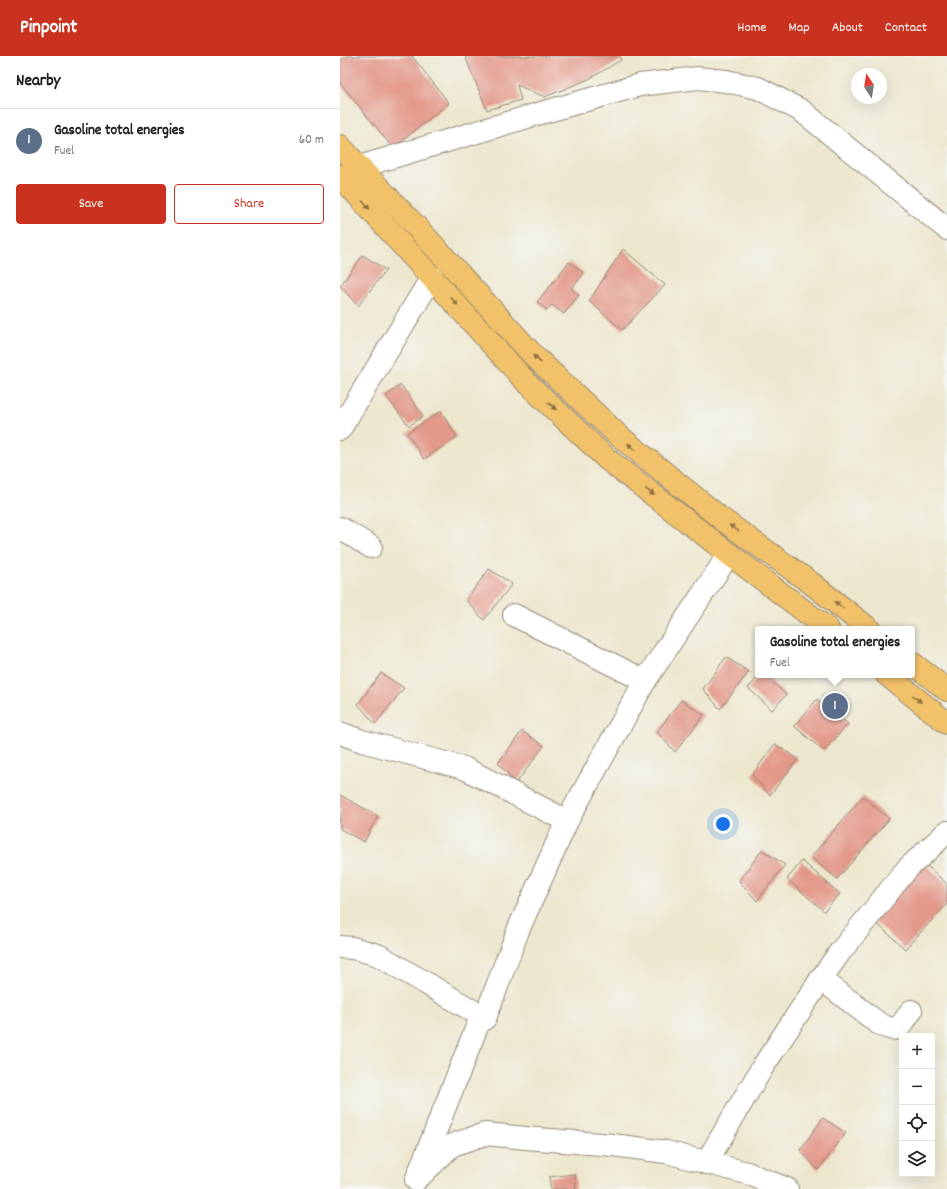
<!DOCTYPE html>
<html lang="en">
<head>
<meta charset="utf-8">
<style>
	:root { --surface:#fff; --page:#f6f6f6; --text:#222; --muted:#767676; --line:#e0e0e0; --accent:#c8321e }
	body { margin:0; font-family:Dekko,sans-serif; background:var(--page); color:var(--text) }
	.controls { position:absolute; right:12px; bottom:12px; display:grid; overflow:hidden; border-radius:4px; box-shadow:0 4px 16px #0002 }
	.controls button { width:36px; height:36px; display:grid; place-items:center; padding:0; border:0; border-bottom:1px solid var(--line); background:var(--surface); color:var(--text); font:20px sans-serif }
	.compass { position:absolute; left:511px; top:12px; width:36px; height:36px; border-radius:50%; background:var(--surface); box-shadow:0 4px 16px #0002; rotate:348deg }
	.you { position:absolute; left:383px; top:768px; width:14px; height:14px; margin:-10px; border:3px solid #fff; border-radius:50%; background:#1a73e8; box-shadow:0 0 0 6px #1a73e833 }
	.badge { display:grid; place-items:center; width:26px; height:26px; border-radius:50%; background:var(--accent); color:#fff; font-size:13px; font-weight:700 }
	.pin { position:absolute; translate:-50% -50%; border:2px solid #fff; box-shadow:0 1px 4px #0006 }
	.popup { position:absolute; left:415px; top:570px; width:160px; height:52px; box-sizing:border-box; display:grid; place-content:center; border-radius:4px; background:var(--surface); filter:drop-shadow(0 1px 3px #0005); font-size:13px; white-space:nowrap; color:var(--muted) }
	.popup b { font-size:15px; color:var(--text) }
	.popup::after { content:''; position:absolute; left:50%; top:100%; margin-left:-8px; border:8px solid transparent; border-top-color:var(--surface) }
	.list { margin:0; padding:0; list-style:none }
	h2 { display:flex; justify-content:space-between; align-items:center; height:52px; margin:0; padding:0 16px; font-size:17px }
	h2 small { font-size:13px; font-weight:400; color:var(--muted) }
	.list li { display:grid; grid-template-columns:26px 1fr auto; gap:12px; align-items:center; box-sizing:border-box; height:64px; padding:0 16px; border-top:1px solid var(--line) }
	.list b { display:block; font-size:15px; white-space:nowrap }
	.list p { margin:0; font-size:13px; white-space:nowrap; color:var(--muted) }
	.list em { font-size:13px; font-style:normal; color:var(--muted) }
	.actions { display:flex; gap:8px; padding:12px 16px }
	.actions a { flex:1; padding:9px 0; border:1px solid var(--accent); border-radius:4px; text-align:center; font-size:14px; color:var(--accent) }
	.actions .main { background:var(--accent); color:#fff }
	.icon { flex:none; width:22px; height:22px; fill:none; stroke:currentColor; stroke-width:2; stroke-linecap:round; stroke-linejoin:round }
	.map { position:relative; flex:none; width:607px; height:1133px; overflow:hidden }
	header { display:flex; align-items:center; gap:24px; box-sizing:border-box; height:56px; padding:0 20px; background:var(--accent); color:#fff }
	header strong { font-size:19px }
	nav { display:flex; gap:22px; margin-inline-start:auto; font-size:14px }
	main { display:flex }
	aside { flex:1; background:var(--surface) }
	.map>svg:first-child { display:block }
	.building { fill:#e3998a }
	.lines { fill:none; stroke-linecap:round; stroke-linejoin:round }
	.minor-casing { stroke:#948876; stroke-width:24 }
	.major-casing { stroke:#948876; stroke-width:24 }
	.minor { stroke:#fff; stroke-width:22 }
	.major { stroke:#f2c26a; stroke-width:22 }
	.oneway { fill:#8d6e40 }
</style>
</head>
<body>
<header>
<strong>Pinpoint</strong>
<nav><a>Home</a><a>Map</a><a>About</a><a>Contact</a></nav>
</header>
<main>
<aside>
<h2>Nearby<small></small></h2>
<ul class="list">
<li><span class="badge" style="background:#5c6f8a">1</span><div><b>Gasoline total energies</b><p>Fuel</p></div><em>60 m</em></li>
</ul>
<div class="actions"><a class="main">Save</a><a>Share</a></div>
</aside>
<div class="map">
<svg width="607" height="1133" viewBox="0 0 607 1133">
	<rect width="100%" height="100%" fill="#f6f6f2"/>
	<filter id="ink" filterUnits="userSpaceOnUse"><feTurbulence type="fractalNoise" baseFrequency=".025" numOctaves="2"/><feDisplacementMap in="SourceGraphic" scale="8" xChannelSelector="R" yChannelSelector="G"/><feConvolveMatrix kernelMatrix="1 2 1 2 8 2 1 2 1" color-interpolation-filters="sRGB"/></filter>
	<filter id="wash" filterUnits="userSpaceOnUse"><feTurbulence type="fractalNoise" baseFrequency=".012" numOctaves="4" result="noise"/><feDisplacementMap in="SourceGraphic" scale="16" xChannelSelector="R" yChannelSelector="G"/><feGaussianBlur stdDeviation="0.9" result="paint"/><feColorMatrix in="noise" values="0 0 0 0 0 0 0 0 0 0 0 0 0 0 0 0 0 1.4 0 .05"/><feComposite in="paint" operator="in"/></filter>
	<g filter="url(#wash)">
		<rect width="100%" height="100%" fill="#ece7ce"/>
		<g id="blocks">
			<g class="building">
				<path d="M 6,0 L 72,0 L 109,47 L 53,92 L 0,27 L 0,5 Z"/>
				<path d="M 125,0 L 280,0 L 281,4 L 249,23 L 205,41 L 177,29 L 181,44 L 147,54 Z"/>
				<path d="M 283,193 L 325,229 L 282,274 L 249,245 Z"/>
				<path d="M 23,199 L 46,214 L 18,250 L 0,230 Z"/>
				<path d="M 229,206 L 244,217 L 231,233 L 239,239 L 224,258 L 212,249 L 207,254 L 197,246 Z"/>
				<path d="M 61,329 L 83,360 L 69,370 L 46,340 Z"/>
				<path d="M 101,355 L 117,381 L 84,403 L 67,377 Z"/>
				<path d="M 149,513 L 172,528 L 144,564 L 126,544 Z"/>
				<path d="M 386,601 L 409,616 L 380,653 L 363,633 Z"/>
				<path d="M 41,617 L 64,632 L 35,668 L 18,648 Z"/>
				<path d="M 420,619 L 425,619 L 446,639 L 432,654 L 408,632 Z"/>
				<path d="M 477,643 L 508,668 L 484,695 L 454,670 Z"/>
				<path d="M 341,644 L 364,659 L 335,696 L 317,676 Z"/>
				<path d="M 182,675 L 204,690 L 176,727 L 158,707 Z"/>
				<path d="M 435,688 L 458,703 L 430,739 L 412,719 Z"/>
				<path d="M 0,739 L 38,760 L 24,786 L 0,773 Z"/>
				<path d="M 523,740 L 549,763 L 497,823 L 471,801 Z"/>
				<path d="M 422,794 L 445,809 L 417,845 L 399,825 Z"/>
				<path d="M 462,805 L 500,838 L 484,855 L 447,823 Z"/>
				<path d="M 584,807 L 607,828 L 607,848 L 565,893 L 532,863 Z"/>
				<path d="M 483,1062 L 506,1077 L 478,1114 L 460,1094 Z"/>
				<path d="M 235,1118 L 236,1133 L 211,1133 L 209,1121 Z"/>
			</g>
		</g>
	</g>
	<g filter="url(#ink)">
		<use href="#blocks" fill-opacity="0" stroke="#948876" stroke-width="1"/>
		<g class="lines">
			<defs>
				<g id="minor">
					<path d="M 19,111 L 201,57 L 300,29 L 358,22 L 386,25 L 418,32 L 462,55 L 607,173"/>
					<path d="M 0,373 L 92,221"/>
					<path d="M 0,472 L 31,491"/>
					<path d="M 174,559 L 305,625"/>
					<path d="M 0,677 L 22,685 L 124,712 L 227,765"/>
					<path d="M 0,891 L 13,892 L 38,899 L 145,962"/>
					<path d="M 481,923 L 538,967 C 558,979 560,971 571,955"/>
					<path d="M 366,1107 L 422,1012 L 481,923 L 500,896 L 567,813 L 607,776"/>
					<path d="M 82,1118 L 112,1089 L 145,1078 L 186,1082 L 273,1089 L 326,1096 L 407,1117 L 447,1133"/>
					<path d="M 76,1124 L 138,968 L 145,962 L 179,872 L 227,765 L 305,625 L 389,498"/>
				</g>
				<g id="major">
					<path d="M 0,90 L 19,111 L 74,168 L 194,300 L 279,380 L 383,464 L 471,527 L 529,573"/>
					<path d="M 0,120 L 187,327 L 267,403 L 389,498 L 488,573"/>
					<path d="M 572,607 L 607,634"/>
					<path d="M 547,619 L 607,667"/>
				</g>
			</defs>
			<use href="#minor" class="minor-casing"/>
			<use href="#major" class="major-casing"/>
			<use href="#minor" class="minor"/>
			<use href="#major" class="major"/>
		</g>
		<defs><path id="oneway-solid" d="M-6-.8H1V-3.2L6.5 0L1 3.2V.8H-6Z"/></defs>
		<g class="oneway">
			<use href="#oneway-solid" transform="translate(26 149) rotate(48)"/>
			<use href="#oneway-solid" transform="translate(114 245) rotate(48)"/>
			<use href="#oneway-solid" transform="translate(197 303) rotate(-136)"/>
			<use href="#oneway-solid" transform="translate(212 350) rotate(43)"/>
			<use href="#oneway-solid" transform="translate(292 391) rotate(-141)"/>
			<use href="#oneway-solid" transform="translate(310 436) rotate(38)"/>
			<use href="#oneway-solid" transform="translate(394 472) rotate(-145)"/>
			<use href="#oneway-solid" transform="translate(499 549) rotate(-142)"/>
			<use href="#oneway-solid" transform="translate(577 643) rotate(39)"/>
		</g>
	</g>
</svg>
<div class="controls">
<button>+</button>
<button>−</button>
<button><svg class="icon" aria-label="locate" viewBox="0 0 24 24"><circle cx="12" cy="12" r="6"/><path d="M12 2v4M12 18v4M2 12h4M18 12h4"/></svg></button>
<button><svg class="icon" aria-label="layers" viewBox="0 0 24 24"><path d="M12 4l9 5-9 5-9-5zM3 14l9 5 9-5"/></svg></button>
</div>
<svg class="compass" viewBox="-18 -18 36 36"><path d="M0-13l5 13h-10z" fill="#e53935"/><path d="M0 13l5-13h-10z" fill="#767676"/></svg>
<div class="you"></div>
<div class="pin badge" style="left:495px;top:650px;background:#5c6f8a">1</div>
<div class="popup"><b>Gasoline total energies</b>Fuel</div>
</div>
</main>
</body>
</html>
